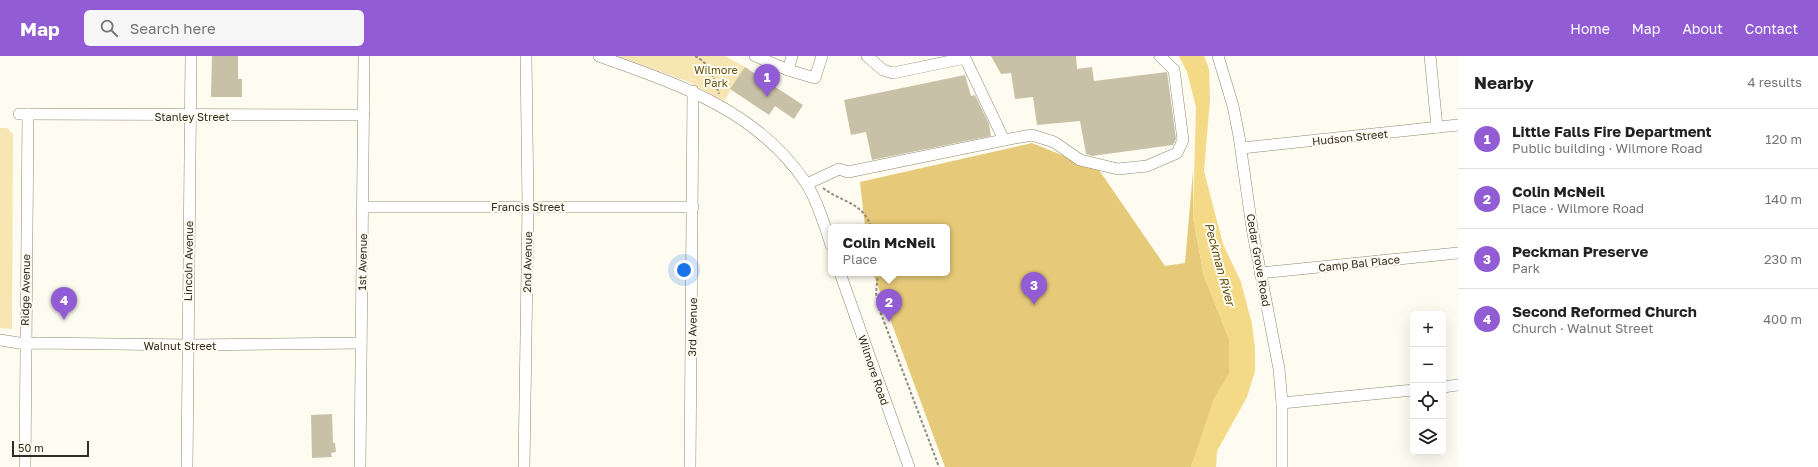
<!DOCTYPE html>
<html lang="en">
<head>
<meta charset="utf-8">
<style>
	:root { --surface:#fff; --page:#f6f6f6; --text:#222; --muted:#767676; --line:#e0e0e0; --accent:#925cd5 }
	body { margin:0; font-family:"Golos Text",sans-serif; background:var(--page); color:var(--text) }
	.controls { position:absolute; right:12px; bottom:12px; display:grid; overflow:hidden; border-radius:6px; box-shadow:0 4px 16px #0002 }
	.controls button { width:36px; height:36px; display:grid; place-items:center; padding:0; border:0; border-bottom:1px solid var(--line); background:var(--surface); color:var(--text); font:20px sans-serif }
	.scale { position:absolute; left:12px; bottom:10px; width:77px; box-sizing:border-box; padding-left:4px; border:2px solid #312d23; border-top:0; font-size:11px; line-height:14px; white-space:nowrap; color:#312d23; -webkit-text-stroke:3px #fefbf0; paint-order:stroke }
	.you { position:absolute; left:684px; top:214px; width:14px; height:14px; margin:-10px; border:3px solid #fff; border-radius:50%; background:#1a73e8; box-shadow:0 0 0 6px #1a73e833 }
	.badge { display:grid; place-items:center; width:26px; height:26px; border-radius:50%; background:var(--accent); color:#fff; font-size:13px; font-weight:700 }
	.pin { position:absolute; translate:-50% -33px; filter:drop-shadow(0 1px 2px #0008) }
	.pin::after { content:''; position:absolute; top:21px; width:14px; height:12px; background:inherit; clip-path:polygon(0 0,100% 0,50% 100%) }
	.popup { position:absolute; left:828px; top:168px; width:122px; height:52px; box-sizing:border-box; display:grid; place-content:center; border-radius:6px; background:var(--surface); filter:drop-shadow(0 1px 3px #0005); font-size:13px; white-space:nowrap; color:var(--muted) }
	.popup b { font-size:15px; color:var(--text) }
	.popup::after { content:''; position:absolute; left:50%; top:100%; margin-left:-8px; border:8px solid transparent; border-top-color:var(--surface) }
	.list { margin:0; padding:0; list-style:none }
	h2 { display:flex; justify-content:space-between; align-items:center; height:52px; margin:0; padding:0 16px; font-size:17px }
	h2 small { font-size:13px; font-weight:400; color:var(--muted) }
	.list li { display:grid; grid-template-columns:26px 1fr auto; gap:12px; align-items:center; box-sizing:border-box; height:60px; padding:0 16px; border-top:1px solid var(--line) }
	.list b { display:block; font-size:15px; white-space:nowrap }
	.list p { margin:0; font-size:13px; white-space:nowrap; color:var(--muted) }
	.list em { font-size:13px; font-style:normal; color:var(--muted) }
	.icon { flex:none; width:22px; height:22px; fill:none; stroke:currentColor; stroke-width:2; stroke-linecap:round; stroke-linejoin:round }
	.map { position:relative; flex:none; width:1458px; height:411px; overflow:hidden }
	header { display:flex; align-items:center; gap:24px; box-sizing:border-box; height:56px; padding:0 20px; background:var(--accent); color:#fff }
	header strong { font-size:19px }
	nav { display:flex; gap:22px; margin-inline-start:auto; font-size:14px }
	.search { width:280px; height:36px; background:var(--page); display:flex; align-items:center; gap:10px; box-sizing:border-box; padding:0 14px; border-radius:6px; color:var(--muted); font-size:15px }
	main { display:flex }
	aside { flex:1; background:var(--surface) }
	.map>svg:first-child { display:block }
	.green { fill:#f7e6b1 }
	.forest { fill:#e6ca79 }
	.water { fill:#f4d987 }
	.building { fill:#c9c1a7 }
	.lines { fill:none; stroke-linecap:round; stroke-linejoin:round }
	.minor-casing { stroke:#908870; stroke-width:12 }
	.path { stroke:#8f8c81; stroke-width:2; stroke-dasharray:3 2; stroke-linecap:butt }
	.minor { stroke:#fff; stroke-width:11 }
	.labels { text-anchor:middle; dominant-baseline:central; stroke-width:4; stroke-linejoin:round; paint-order:stroke }
	.park-label { font-size:11px; fill:#655214; stroke:#fefbf0 }
	.street-label { font-size:11px; fill:#312d23; stroke:#fefbf0 }
	.water-label { font-size:12px; font-style:italic; fill:#614f0f; stroke:#fefbf0 }
</style>
</head>
<body>
<header>
<strong>Map</strong>
<div class="search"><svg class="icon" aria-label="search" viewBox="0 0 24 24"><circle cx="10" cy="10" r="6"/><path d="M15 15l6 6"/></svg>Search here</div>
<nav><a>Home</a><a>Map</a><a>About</a><a>Contact</a></nav>
</header>
<main>
<div class="map">
<svg width="1458" height="411" viewBox="0 0 1458 411">
	<rect width="100%" height="100%" fill="#fefbf0"/>
	<g class="green">
		<path d="M 618,0 L 725,0 L 745,11 L 724,45 L 689,26 Z"/>
		<path d="M 0,72 L 7,72 L 13,78 L 12,273 L 0,272 Z"/>
	</g>
	<path class="forest" d="M 1032,87 L 1099,114 L 1165,210 L 1185,207 L 1193,115 L 1193,161 L 1204,220 L 1229,283 L 1229,318 L 1219,335 L 1191,411 L 945,411 L 873,217 L 947,217 L 947,171 L 865,171 L 860,126 Z"/>
	<path class="water" d="M 1179,0 L 1204,0 L 1209,13 L 1210,43 L 1204,115 L 1223,188 L 1241,226 L 1252,268 L 1255,292 L 1255,315 L 1247,341 L 1217,395 L 1216,411 L 1191,411 L 1214,342 L 1229,318 L 1229,283 L 1204,220 L 1193,161 L 1196,51 L 1187,16 Z"/>
	<g class="building">
		<path d="M 212,0 L 238,0 L 238,23 L 242,23 L 242,41 L 211,41 Z"/>
		<path d="M 991,0 L 1076,0 L 1077,13 L 1092,11 L 1094,25 L 1167,16 L 1176,83 L 1173,89 L 1092,100 L 1086,98 L 1080,65 L 1037,69 L 1033,41 L 1015,43 L 1011,17 L 1001,18 Z"/>
		<path d="M 745,11 L 803,49 L 794,63 L 775,50 L 769,59 L 730,33 Z"/>
		<path d="M 965,19 L 971,40 L 975,39 L 989,68 L 991,80 L 872,104 L 866,76 L 851,79 L 844,44 Z"/>
		<path d="M 332,358 L 333,387 L 335,387 L 336,396 L 331,397 L 332,401 L 312,402 L 311,359 Z"/>
	</g>
	<g class="lines">
		<defs>
			<g id="minor">
				<path d="M 599,0 C 679,29 756,53 806,127 C 817,144 825,170 831,189"/>
				<path d="M 755,0 L 788,14 L 815,22 L 822,0"/>
				<path d="M 1218,0 L 1233,50 L 1239,80 L 1252,172 L 1279,313 L 1282,347 L 1282,411"/>
				<path d="M 1430,0 L 1437,71"/>
				<path d="M 788,14 L 792,0"/>
				<path d="M 19,58 L 364,59"/>
				<path d="M 1004,84 L 1032,79 L 1054,86 L 1080,104 L 1118,113 L 1147,110 L 1177,97 L 1183,84 L 1174,14 L 1160,0"/>
				<path d="M 1242,92 L 1458,69"/>
				<path d="M 807,128 L 839,113 L 848,116 L 1004,84 L 965,2 L 893,17 L 883,14 L 867,0"/>
				<path d="M 363,151 L 693,151"/>
				<path d="M 840,217 L 909,411"/>
				<path d="M 1260,217 L 1458,197"/>
				<path d="M 0,284 L 25,288 L 38,287 L 188,289 L 361,287"/>
				<path d="M 1443,331 L 1458,329"/>
				<path d="M 1282,347 L 1413,334"/>
				<path d="M 25,411 L 28,58"/>
				<path d="M 187,411 L 191,0"/>
				<path d="M 360,411 L 364,0"/>
				<path d="M 524,411 L 528,150 L 526,0"/>
				<path d="M 690,411 L 693,35"/>
			</g>
		</defs>
		<use href="#minor" class="minor-casing"/>
		<g class="path">
			<path d="M 695,0 C 711,8 714,23 719,38"/>
			<path d="M 823,132 C 841,146 863,146 871,171"/>
			<path d="M 878,217 L 876,237 L 880,255 L 939,411"/>
		</g>
		<use href="#minor" class="minor"/>
	</g>
	<g class="labels">
		<g class="park-label">
			<text x="716" y="13">Wilmore<tspan x="716" dy="13">Park</tspan></text>
		</g>
		<g class="street-label">
			<text x="192" y="60">Stanley Street</text>
			<text transform="translate(1350 81) rotate(-6)">Hudson Street</text>
			<text x="528" y="150">Francis Street</text>
			<text transform="translate(1259 204) rotate(80)">Cedar Grove Road</text>
			<text transform="translate(188 205) rotate(-89)">Lincoln Avenue</text>
			<text transform="translate(362 206) rotate(-89)">1st Avenue</text>
			<text transform="translate(527 206) rotate(-89)">2nd Avenue</text>
			<text transform="translate(1359 207) rotate(-6)">Camp Bal Place</text>
			<text transform="translate(25 234) rotate(-89)">Ridge Avenue</text>
			<text transform="translate(692 271) rotate(-89)">3rd Avenue</text>
			<text x="180" y="289">Walnut Street</text>
			<text transform="translate(874 314) rotate(71)">Wilmore Road</text>
		</g>
		<g class="water-label">
			<text transform="translate(1220 208) rotate(75)">Peckman River</text>
		</g>
	</g>
</svg>
<div class="controls">
<button>+</button>
<button>−</button>
<button><svg class="icon" aria-label="locate" viewBox="0 0 24 24"><circle cx="12" cy="12" r="6"/><path d="M12 2v4M12 18v4M2 12h4M18 12h4"/></svg></button>
<button><svg class="icon" aria-label="layers" viewBox="0 0 24 24"><path d="M12 4l9 5-9 5-9-5zM3 14l9 5 9-5"/></svg></button>
</div>
<div class="scale">50 m</div>
<div class="you"></div>
<div class="pin badge" style="left:767px;top:41px">1</div>
<div class="pin badge" style="left:889px;top:266px">2</div>
<div class="popup"><b>Colin McNeil</b>Place</div>
<div class="pin badge" style="left:1034px;top:249px">3</div>
<div class="pin badge" style="left:64px;top:264px">4</div>
</div>
<aside>
<h2>Nearby<small>4 results</small></h2>
<ul class="list">
<li><span class="badge">1</span><div><b>Little Falls Fire Department</b><p>Public building · Wilmore Road</p></div><em>120 m</em></li>
<li><span class="badge">2</span><div><b>Colin McNeil</b><p>Place · Wilmore Road</p></div><em>140 m</em></li>
<li><span class="badge">3</span><div><b>Peckman Preserve</b><p>Park</p></div><em>230 m</em></li>
<li><span class="badge">4</span><div><b>Second Reformed Church</b><p>Church · Walnut Street</p></div><em>400 m</em></li>
</ul>
</aside>
</main>
</body>
</html>
